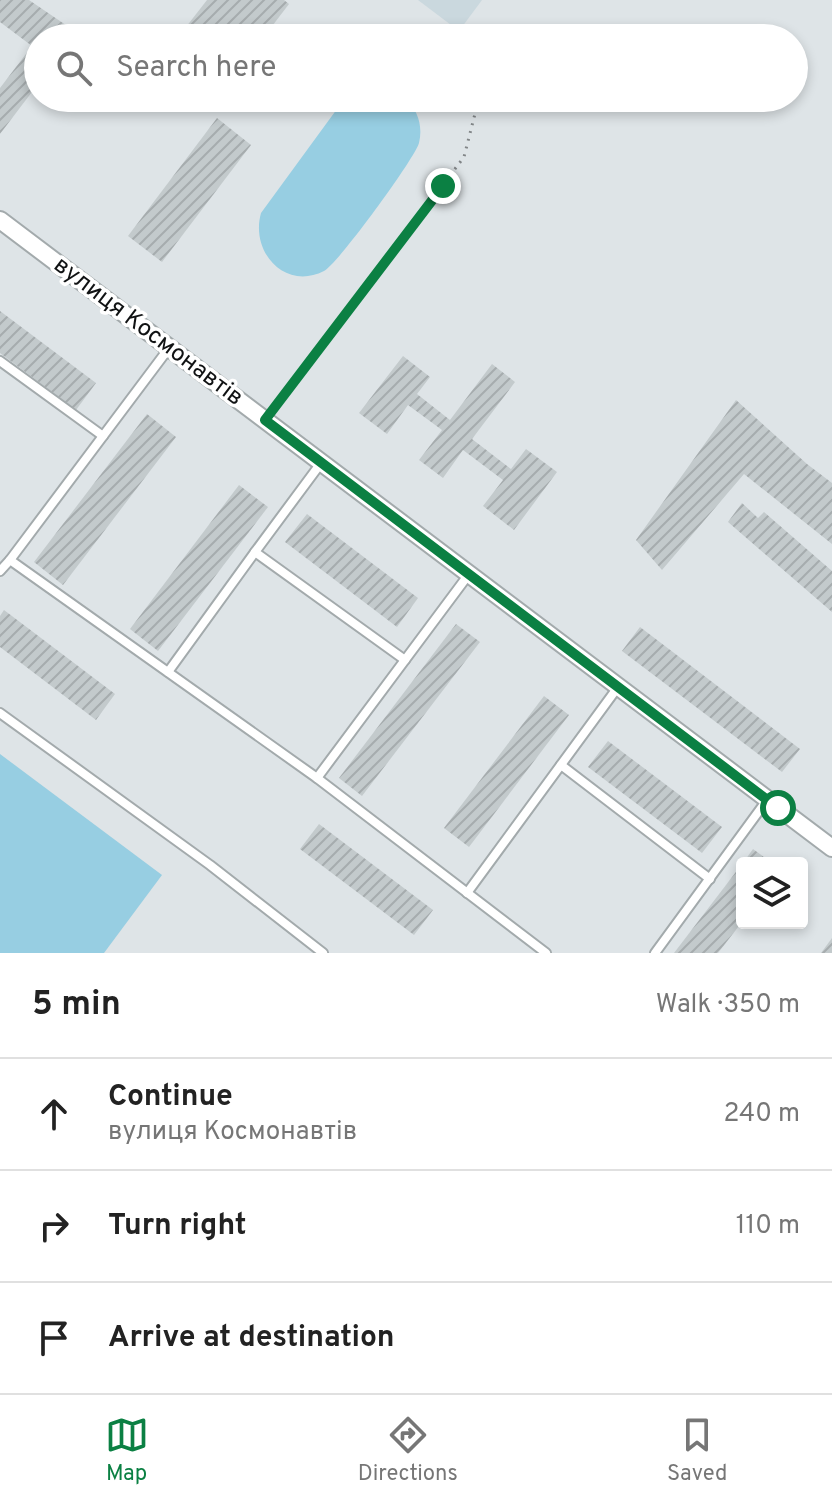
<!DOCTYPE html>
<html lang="en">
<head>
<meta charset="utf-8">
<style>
	:root { --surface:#fff; --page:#f2f2f2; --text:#222; --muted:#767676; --line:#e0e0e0; --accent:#0b8043 }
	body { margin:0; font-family:Overpass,sans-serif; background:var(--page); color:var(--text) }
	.controls { position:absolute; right:24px; bottom:24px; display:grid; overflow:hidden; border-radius:8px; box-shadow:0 4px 12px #0003 }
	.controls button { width:72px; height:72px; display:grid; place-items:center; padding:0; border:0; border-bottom:2px solid var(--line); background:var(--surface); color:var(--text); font:40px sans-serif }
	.stop { position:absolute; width:24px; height:24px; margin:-18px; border:6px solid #0b8043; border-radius:50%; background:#fff }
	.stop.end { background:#0b8043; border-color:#fff; box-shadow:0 2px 8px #0008 }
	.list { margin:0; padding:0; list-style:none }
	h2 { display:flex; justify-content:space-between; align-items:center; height:104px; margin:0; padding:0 32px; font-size:34px }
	h2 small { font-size:26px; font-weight:400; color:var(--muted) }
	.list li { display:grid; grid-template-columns:52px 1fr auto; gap:24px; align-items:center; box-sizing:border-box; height:112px; padding:0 32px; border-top:2px solid var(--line) }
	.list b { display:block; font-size:30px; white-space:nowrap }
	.list p { margin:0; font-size:26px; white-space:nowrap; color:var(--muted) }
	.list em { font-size:26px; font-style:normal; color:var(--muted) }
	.icon { flex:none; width:44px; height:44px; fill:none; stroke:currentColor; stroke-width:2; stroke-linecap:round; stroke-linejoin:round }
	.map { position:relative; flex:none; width:832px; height:953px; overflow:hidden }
	.search { position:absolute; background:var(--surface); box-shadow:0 4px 12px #0003; left:24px; right:24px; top:24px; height:88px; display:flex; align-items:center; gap:20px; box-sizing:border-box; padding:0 28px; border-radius:44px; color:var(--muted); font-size:30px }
	.sheet { height:440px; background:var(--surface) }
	nav { display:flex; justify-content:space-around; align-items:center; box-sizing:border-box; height:112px; border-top:2px solid var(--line); background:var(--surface); font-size:22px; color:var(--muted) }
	nav a { display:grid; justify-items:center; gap:4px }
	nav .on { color:var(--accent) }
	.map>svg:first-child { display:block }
	.built { fill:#cad8de }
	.garden { fill:#97cee2 }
	.building { fill:url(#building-hatch) }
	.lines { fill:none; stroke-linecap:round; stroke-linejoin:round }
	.service-casing { stroke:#a3aaac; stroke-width:12 }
	.minor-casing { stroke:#a3aaac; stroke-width:20 }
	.path { stroke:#818587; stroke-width:3; stroke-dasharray:2 6; stroke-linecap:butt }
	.service { stroke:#fff; stroke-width:8 }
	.minor { stroke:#fff; stroke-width:16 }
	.route { stroke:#0b8043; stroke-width:10 }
	.labels { text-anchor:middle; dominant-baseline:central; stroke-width:7; stroke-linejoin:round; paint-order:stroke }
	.street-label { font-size:24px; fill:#101213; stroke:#fff }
</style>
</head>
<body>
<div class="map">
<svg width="832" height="953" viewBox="0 0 832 953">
	<defs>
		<pattern id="building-hatch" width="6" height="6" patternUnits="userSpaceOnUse" patternTransform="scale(2)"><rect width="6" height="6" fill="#c3cacc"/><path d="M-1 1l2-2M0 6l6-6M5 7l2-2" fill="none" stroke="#a6acae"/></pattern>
	</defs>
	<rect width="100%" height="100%" fill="#dee4e7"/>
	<path class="built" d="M 418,0 L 482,0 L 459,31 Z"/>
	<g class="garden">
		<path d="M 345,98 L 406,98 C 418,111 423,126 419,143 C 415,158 338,264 324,271 C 285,291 250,252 261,213 Z"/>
		<path d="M 0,754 L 162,875 L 104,953 L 0,953 Z"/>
	</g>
	<g class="building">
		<path d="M 0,0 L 29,0 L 85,38 L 38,38 L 38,84 L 0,134 L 0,88 L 32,46 L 0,22 Z"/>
		<path d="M 207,0 L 284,0 L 289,4 L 263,38 L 200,38 L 186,27 Z"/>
		<path d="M 217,118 L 251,145 L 162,262 L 128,236 Z"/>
		<path d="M 0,311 L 96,383 L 76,410 L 0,353 Z"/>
		<path d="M 403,356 L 430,377 L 417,394 L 450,420 L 492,364 L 515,382 L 472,439 L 511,469 L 526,449 L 557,472 L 514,530 L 483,506 L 503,480 L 463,450 L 443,478 L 419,460 L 442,430 L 408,405 L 387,434 L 359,413 Z"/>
		<path d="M 736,400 L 807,464 L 832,483 L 832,544 L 744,474 L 662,570 L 636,540 Z"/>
		<path d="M 147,414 L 176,437 L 63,585 L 34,562 Z"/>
		<path d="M 239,485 L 268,507 L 158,651 L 130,629 Z"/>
		<path d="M 742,503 L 758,518 L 764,512 L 832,571 L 832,612 L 728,522 Z"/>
		<path d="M 307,514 L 418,598 L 397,627 L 285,542 Z"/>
		<path d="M 4,610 L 115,694 L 96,720 L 0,647 L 0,616 Z"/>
		<path d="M 456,624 L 480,642 L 362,796 L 339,778 Z"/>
		<path d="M 640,627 L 800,749 L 782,772 L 622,651 Z"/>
		<path d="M 544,696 L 569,715 L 469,847 L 444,828 Z"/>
		<path d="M 608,741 L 722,827 L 702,853 L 588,767 Z"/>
		<path d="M 319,824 L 433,910 L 414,935 L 300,849 Z"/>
		<path d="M 753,849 L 772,863 L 743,863 Z"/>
		<path d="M 742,864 L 742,922 L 718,953 L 674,953 Z"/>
		<path d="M 832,938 L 832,953 L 821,953 Z"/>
	</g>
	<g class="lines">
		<defs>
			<g id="service">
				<path d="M 169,348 L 10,560 L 317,778 L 469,574"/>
				<path d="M 0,361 L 103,436"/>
				<path d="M 321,463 L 255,552 L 405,660"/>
				<path d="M 0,571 L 10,560"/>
				<path d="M 168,672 L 255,552"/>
				<path d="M 0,713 L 210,865 L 323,953"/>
				<path d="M 561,765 L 710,879"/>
				<path d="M 317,778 L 546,953"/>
				<path d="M 467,893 L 618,687"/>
				<path d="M 655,953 L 767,800"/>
			</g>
			<path id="minor" d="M 0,220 L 832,848"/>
		</defs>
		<use href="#service" class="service-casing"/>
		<use href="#minor" class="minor-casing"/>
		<path class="path" d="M 276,405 L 464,157 L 479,98"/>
		<use href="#service" class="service"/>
		<use href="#minor" class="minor"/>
	</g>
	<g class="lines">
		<path class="route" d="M 443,186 L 265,420 L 778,808"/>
	</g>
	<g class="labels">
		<g class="street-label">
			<text transform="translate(148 332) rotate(37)">вулиця Космонавтів</text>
		</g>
	</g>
</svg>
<div class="controls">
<button><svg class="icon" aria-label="layers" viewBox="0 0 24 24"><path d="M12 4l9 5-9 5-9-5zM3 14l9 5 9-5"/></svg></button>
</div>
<div class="stop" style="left:778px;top:808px"></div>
<div class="stop end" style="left:443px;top:186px"></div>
<div class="search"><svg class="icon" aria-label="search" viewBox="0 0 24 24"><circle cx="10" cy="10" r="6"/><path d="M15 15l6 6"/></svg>Search here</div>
</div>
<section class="sheet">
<h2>5 min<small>Walk · 350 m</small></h2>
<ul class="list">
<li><svg class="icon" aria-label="ahead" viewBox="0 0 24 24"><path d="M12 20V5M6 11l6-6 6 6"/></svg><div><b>Continue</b><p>вулиця Космонавтів</p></div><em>240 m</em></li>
<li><svg class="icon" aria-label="right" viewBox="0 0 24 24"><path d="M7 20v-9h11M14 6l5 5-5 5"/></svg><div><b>Turn right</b></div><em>110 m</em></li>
<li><svg class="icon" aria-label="arrive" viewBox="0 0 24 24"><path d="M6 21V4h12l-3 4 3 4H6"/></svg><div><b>Arrive at destination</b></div></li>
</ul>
</section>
<nav>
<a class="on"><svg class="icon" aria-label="map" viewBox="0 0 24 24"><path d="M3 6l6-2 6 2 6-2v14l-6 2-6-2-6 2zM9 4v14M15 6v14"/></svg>Map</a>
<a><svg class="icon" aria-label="directions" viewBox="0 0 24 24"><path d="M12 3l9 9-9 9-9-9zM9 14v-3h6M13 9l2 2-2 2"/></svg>Directions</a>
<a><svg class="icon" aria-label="saved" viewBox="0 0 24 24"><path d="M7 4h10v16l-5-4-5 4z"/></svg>Saved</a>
</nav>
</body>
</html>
